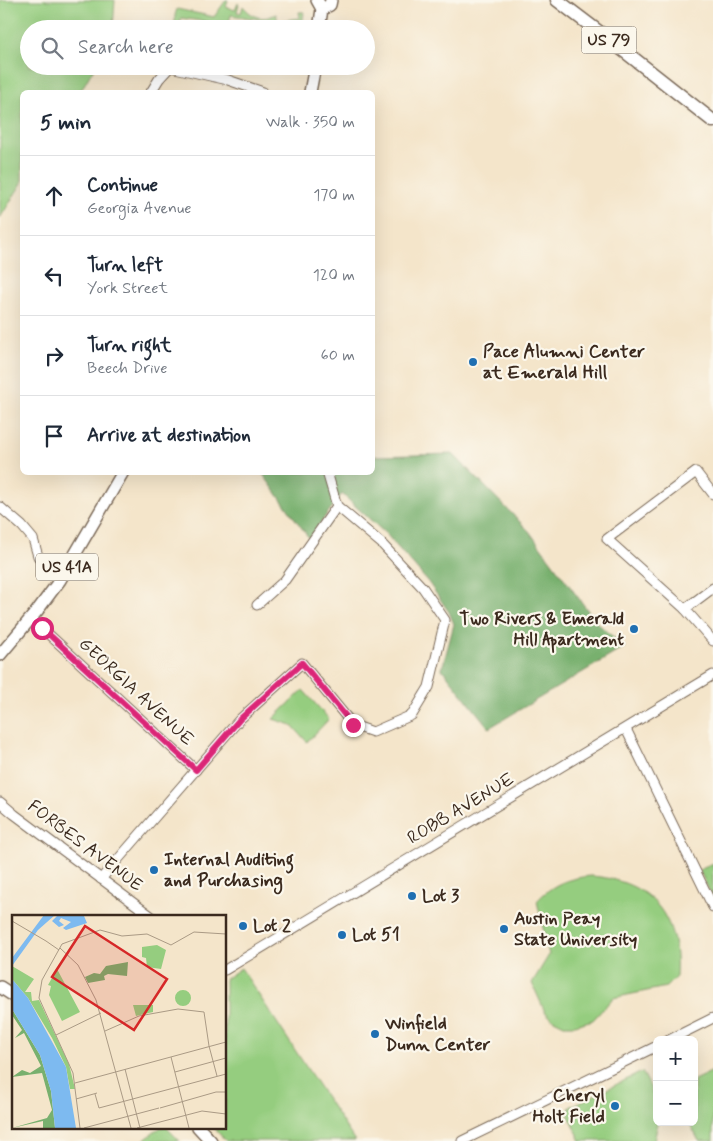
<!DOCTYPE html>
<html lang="en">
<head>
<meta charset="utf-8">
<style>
	:root { --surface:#fff; --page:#f2f2f3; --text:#1f2937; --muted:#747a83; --line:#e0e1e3 }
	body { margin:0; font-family:Mynerve,sans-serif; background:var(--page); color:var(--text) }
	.controls { position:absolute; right:15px; bottom:15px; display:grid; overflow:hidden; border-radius:8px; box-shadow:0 5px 20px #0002 }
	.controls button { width:45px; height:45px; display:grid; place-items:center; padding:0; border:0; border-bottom:1px solid var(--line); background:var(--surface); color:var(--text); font:25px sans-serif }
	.stop { position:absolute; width:15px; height:15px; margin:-11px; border:4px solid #db2777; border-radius:50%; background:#fff }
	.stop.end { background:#db2777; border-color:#fff; box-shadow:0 1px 5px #0008 }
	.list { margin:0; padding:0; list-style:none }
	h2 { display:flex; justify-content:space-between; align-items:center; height:65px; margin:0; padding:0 20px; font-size:21px }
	h2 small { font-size:16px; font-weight:400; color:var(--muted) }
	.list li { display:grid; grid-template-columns:32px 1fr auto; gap:15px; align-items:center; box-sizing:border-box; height:80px; padding:0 20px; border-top:1px solid var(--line) }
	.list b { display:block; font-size:19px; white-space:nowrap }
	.list p { margin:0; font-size:16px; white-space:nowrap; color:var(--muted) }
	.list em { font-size:16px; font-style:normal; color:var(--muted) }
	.icon { flex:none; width:28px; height:28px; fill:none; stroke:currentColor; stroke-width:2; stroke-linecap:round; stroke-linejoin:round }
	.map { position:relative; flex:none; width:713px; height:1141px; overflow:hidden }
	.search { position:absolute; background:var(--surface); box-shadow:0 5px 20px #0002; left:20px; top:20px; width:355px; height:55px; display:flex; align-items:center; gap:12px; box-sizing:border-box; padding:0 18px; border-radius:28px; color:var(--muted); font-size:19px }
	.panel { position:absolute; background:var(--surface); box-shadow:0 5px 20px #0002; left:20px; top:90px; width:355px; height:385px; border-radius:8px }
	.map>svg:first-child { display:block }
	.green { fill:#95cd7f; stroke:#687c4e }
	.forest { fill:#78b06e; stroke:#5a6d46 }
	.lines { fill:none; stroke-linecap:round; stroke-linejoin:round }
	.minor-casing { stroke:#7c6b5a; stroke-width:11 }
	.major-casing { stroke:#7c6b5a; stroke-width:14 }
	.highway-casing { stroke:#7c6b5a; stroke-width:15 }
	.minor { stroke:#fff; stroke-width:9 }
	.major { stroke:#fff; stroke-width:11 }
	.highway { stroke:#fff; stroke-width:12 }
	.route { stroke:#db2777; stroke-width:6 }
	.poi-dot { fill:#1f6fb2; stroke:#fbf7ec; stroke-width:2 }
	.labels { text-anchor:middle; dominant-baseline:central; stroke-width:4.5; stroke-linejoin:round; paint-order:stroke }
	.shield { fill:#fbf7ec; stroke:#75685c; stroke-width:1 }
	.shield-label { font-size:16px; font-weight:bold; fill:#3b2a1e }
	.poi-label { font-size:18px; font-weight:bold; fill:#3b2a1e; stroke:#fbf7ec; text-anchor:start }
	.street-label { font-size:18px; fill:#3b2a1e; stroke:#fbf7ec }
	.inset-road { fill:none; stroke:#aa9a85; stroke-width:1 }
	.view { fill:#d62828; fill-opacity:0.15; stroke:#d62828; stroke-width:2.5 }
	.inset-edge { fill:none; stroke:#3b2a1e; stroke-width:2.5 }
</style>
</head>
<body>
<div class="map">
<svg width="713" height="1141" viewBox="0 0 713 1141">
	<rect width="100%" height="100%" fill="#fbf7ec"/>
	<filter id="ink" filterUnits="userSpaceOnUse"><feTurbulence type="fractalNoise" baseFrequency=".02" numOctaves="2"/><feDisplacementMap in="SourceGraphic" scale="10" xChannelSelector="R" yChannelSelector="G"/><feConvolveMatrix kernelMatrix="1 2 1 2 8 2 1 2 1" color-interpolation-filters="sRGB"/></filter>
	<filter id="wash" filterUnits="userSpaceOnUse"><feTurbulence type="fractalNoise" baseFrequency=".0096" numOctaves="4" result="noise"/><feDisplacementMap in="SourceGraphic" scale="20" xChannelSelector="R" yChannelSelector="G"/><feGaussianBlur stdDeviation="1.12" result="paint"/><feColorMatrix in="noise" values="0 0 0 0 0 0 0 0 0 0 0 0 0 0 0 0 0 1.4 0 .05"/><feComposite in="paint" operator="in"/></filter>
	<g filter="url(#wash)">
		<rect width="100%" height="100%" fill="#f4e5ca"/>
		<g class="green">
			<path d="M 0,0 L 115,0 L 113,29 L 29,29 L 29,66 L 95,66 L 80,92 L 22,92 L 22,183 L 0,218 Z"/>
			<path d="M 226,0 L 228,0 L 226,7 L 235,10 L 238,3 L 239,4 L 237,12 L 241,13 L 243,6 C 253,18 262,21 276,14 L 278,21 L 300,18 L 299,12 L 304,12 L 302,29 L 281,28 L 282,23 L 231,15 L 228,25 L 181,18 L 180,29 L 175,29 L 175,15 L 177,9 L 214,17 Z"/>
			<path d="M 303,690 L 329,719 L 307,742 L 292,725 L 273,719 Z"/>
			<path d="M 713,864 L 713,898 L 699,870 Z"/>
			<path d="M 591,876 C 652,881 680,917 676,977 L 666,987 L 613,998 L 593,1020 L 575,1025 L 564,1025 L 554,1020 L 545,1012 L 532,983 L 549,955 L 537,901 C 552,884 569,878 591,876 Z"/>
			<path d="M 241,968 L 355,1141 L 226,1141 L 213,1127 L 225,1127 L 225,979 Z"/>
			<path d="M 713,1071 L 713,1141 L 699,1141 L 689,1122 L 694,1122 L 694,1080 Z"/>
			<path d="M 642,1072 C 656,1094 661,1117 654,1141 L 581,1141 L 568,1114 L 570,1107 Z"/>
			<path d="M 161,1127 L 166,1127 L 180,1141 L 143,1141 Z"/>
		</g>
		<path class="forest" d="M 453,454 L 529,531 L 597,623 L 625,647 L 489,728 L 442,669 L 454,624 L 449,612 L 428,582 L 387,535 L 342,494 L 309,538 L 262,473 L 372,472 L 373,456 Z"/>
	</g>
	<g filter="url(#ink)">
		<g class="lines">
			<defs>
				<g id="minor">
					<path d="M 166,66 L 228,80 L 263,92"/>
					<path d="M 151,92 L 159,79 L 170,67"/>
					<path d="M 713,494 L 696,472 L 607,539 L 685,609 L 713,641"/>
					<path d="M 0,507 L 22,526 L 33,539 L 38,556 L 46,569 L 60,580"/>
					<path d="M 257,605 L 285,580 L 337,506"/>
					<path d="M 685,609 L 713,588"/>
					<path d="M 31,618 L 196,770"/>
					<path d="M 626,729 L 713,907"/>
					<path d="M 0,802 L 14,814 L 151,916"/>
					<path d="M 101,879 L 240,719 L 302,663 L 353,725 L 373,732 L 412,715 L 429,687 L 445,620 L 423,588 L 381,543 L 337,506 L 327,472"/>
					<path d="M 225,970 L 713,675"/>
					<path d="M 669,1040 L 713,1018"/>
					<path d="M 462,1141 L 657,1046"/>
				</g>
				<g id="major">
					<path d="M 317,0 L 322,9 L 319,29"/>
					<path d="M 322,9 L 330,5 L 331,0"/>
					<path d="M 310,92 L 315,66"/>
					<path d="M 0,655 L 37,611 L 60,580 L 123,472"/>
					<path d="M 0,987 L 14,996"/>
					<path d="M 198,1127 L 211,1141"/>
				</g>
				<path id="highway" d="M 557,0 L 628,54 L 713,121"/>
			</defs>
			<use href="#minor" class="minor-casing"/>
			<use href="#major" class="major-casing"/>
			<use href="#highway" class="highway-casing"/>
			<use href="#minor" class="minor"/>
			<use href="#major" class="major"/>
			<use href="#highway" class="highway"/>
		</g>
	</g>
	<g class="lines" filter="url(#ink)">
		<path class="route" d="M 42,628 L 196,770 L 240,719 L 302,663 L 353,725"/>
	</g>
	<g class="poi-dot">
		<circle cx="473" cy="362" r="5"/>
		<circle cx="634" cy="629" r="5"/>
		<circle cx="154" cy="870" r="5"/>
		<circle cx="412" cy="896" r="5"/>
		<circle cx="243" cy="926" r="5"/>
		<circle cx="504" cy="929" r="5"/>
		<circle cx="342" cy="935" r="5"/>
		<circle cx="375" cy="1034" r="5"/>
		<circle cx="615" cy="1106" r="5"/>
	</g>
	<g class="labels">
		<g class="shield">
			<rect x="581.5" y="26.5" width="55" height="27" rx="4"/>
			<rect x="36" y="553.5" width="62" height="27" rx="4"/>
		</g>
		<g class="shield-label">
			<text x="609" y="40">US 79</text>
			<text x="67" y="567">US 41A</text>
		</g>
		<g class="poi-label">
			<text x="483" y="352">Pace Alumni Center<tspan x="483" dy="21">at Emerald Hill</tspan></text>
			<text x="624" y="619" text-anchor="end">Two Rivers &amp; Emerald<tspan x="624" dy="21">Hill Apartment</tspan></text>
			<text x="164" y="860">Internal Auditing<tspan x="164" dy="21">and Purchasing</tspan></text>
			<text x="422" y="896">Lot 3</text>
			<text x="514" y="919">Austin Peay<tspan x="514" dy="21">State University</tspan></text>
			<text x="253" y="926">Lot 2</text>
			<text x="352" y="935">Lot 51</text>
			<text x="385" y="1024">Winfield<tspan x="385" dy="21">Dunn Center</tspan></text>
			<text x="605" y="1096" text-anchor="end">Cheryl<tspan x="605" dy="21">Holt Field</tspan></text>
		</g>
		<g class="street-label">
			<text transform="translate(136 692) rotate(43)">GEORGIA AVENUE</text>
			<text transform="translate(461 809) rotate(-31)">ROBB AVENUE</text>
			<text transform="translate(85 846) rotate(37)">FORBES AVENUE</text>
		</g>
	</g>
	<g transform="translate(12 915)">
		<rect width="214" height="214" fill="#f4e5ca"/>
		<path d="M 145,30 L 154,35 L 149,54 L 135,52 L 134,43 L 130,42 L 130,32 ZM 0,51 L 22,64 L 13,77 L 19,77 L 20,86 L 27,85 L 57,149 L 63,174 L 58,174 L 54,152 L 40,123 L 16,83 L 0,64 ZM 45,54 L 68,97 L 50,106 L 37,80 L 39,71 L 36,70 ZM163 83a8 8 0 1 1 16 0a8 8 0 1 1-16 0ZM 121,90 L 141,90 L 141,97 L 124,101 Z" fill="#95cd7f"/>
		<path d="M 116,47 L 115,61 L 96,59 L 92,61 L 93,65 L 76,68 L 73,62 L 82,58 L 88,59 L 94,51 ZM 0,94 L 28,140 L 39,176 L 43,213 L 31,213 L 31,206 L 0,213 L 35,203 L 40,195 L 30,158 L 0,162 L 10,155 L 18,158 L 29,151 L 12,118 L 3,123 L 10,115 L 0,100 Z" fill="#78b06e"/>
		<path d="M 32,0 L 43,0 L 26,15 L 0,51 L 0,43 ZM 46,0 L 72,1 L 75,8 L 54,15 L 51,13 L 59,7 L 49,3 L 47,6 L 52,10 L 47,12 L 40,6 ZM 0,64 L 16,83 L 54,152 L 64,213 L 43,213 L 39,176 L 28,140 L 0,94 Z" fill="#7dbaf0"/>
		<path class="inset-road" d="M 0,6 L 34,26M 34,26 L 47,35M 48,33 L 66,50 L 84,85 L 119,213M 93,116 L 127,101 L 166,94 L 192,97 L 197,131M 44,120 L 89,98M 197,131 L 205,161M 159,142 L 177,213M 113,154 L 128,213M 163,157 L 214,143M 63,168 L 214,127M 83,179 L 87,193 L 214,159M 64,184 L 85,178M 148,193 L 204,177 L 214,177M 68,213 L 61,158 L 27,83 L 30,65 L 50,29 L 88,15 L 110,21 L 135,19 L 159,30 L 182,17 L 214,19M 72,213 L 147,193M 125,213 L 190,196 L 214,199"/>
		<path class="view" d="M 73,11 L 155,64 L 122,115 L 40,62 Z"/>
		<rect width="214" height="214" class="inset-edge"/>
	</g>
</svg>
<div class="controls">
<button>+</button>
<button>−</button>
</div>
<div class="stop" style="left:42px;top:628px"></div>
<div class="stop end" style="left:353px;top:725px"></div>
<div class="search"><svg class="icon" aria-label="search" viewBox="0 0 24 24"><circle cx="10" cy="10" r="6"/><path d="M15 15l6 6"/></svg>Search here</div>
<section class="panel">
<h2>5 min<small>Walk · 350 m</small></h2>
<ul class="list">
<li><svg class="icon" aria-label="ahead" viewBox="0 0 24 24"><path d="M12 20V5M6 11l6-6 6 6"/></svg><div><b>Continue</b><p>Georgia Avenue</p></div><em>170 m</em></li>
<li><svg class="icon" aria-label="left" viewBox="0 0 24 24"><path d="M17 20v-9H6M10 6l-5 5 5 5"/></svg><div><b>Turn left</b><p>York Street</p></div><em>120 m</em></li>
<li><svg class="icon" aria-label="right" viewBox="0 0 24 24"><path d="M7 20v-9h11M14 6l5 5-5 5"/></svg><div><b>Turn right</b><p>Beech Drive</p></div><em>60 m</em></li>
<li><svg class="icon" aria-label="arrive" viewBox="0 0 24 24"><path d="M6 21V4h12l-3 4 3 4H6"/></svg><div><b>Arrive at destination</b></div></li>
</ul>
</section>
</div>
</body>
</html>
